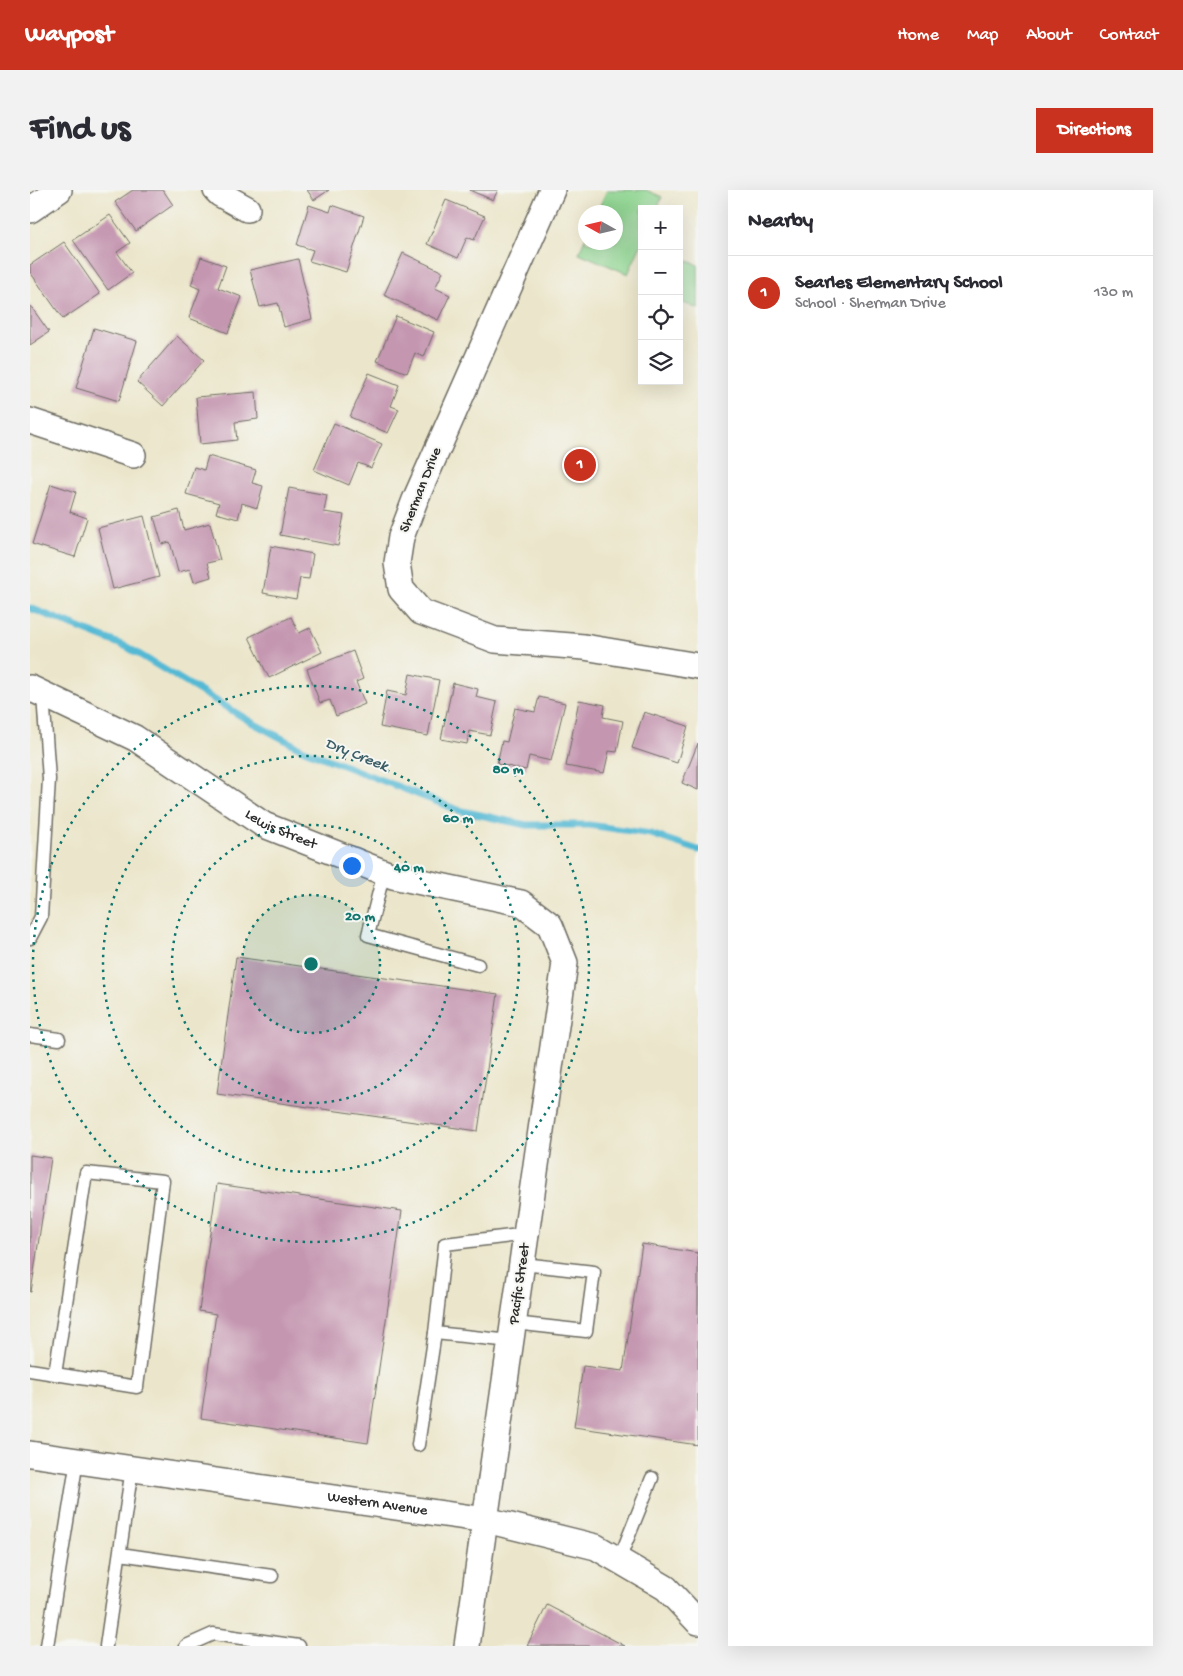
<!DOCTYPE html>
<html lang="en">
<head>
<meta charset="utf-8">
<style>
	:root { --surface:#fff; --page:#f2f2f3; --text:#2b2b33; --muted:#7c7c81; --line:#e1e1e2; --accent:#c8321e }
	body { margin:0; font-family:"Gochi Hand",sans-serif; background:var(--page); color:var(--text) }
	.controls { position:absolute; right:15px; top:15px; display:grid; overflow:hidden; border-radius:0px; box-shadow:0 5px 20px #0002 }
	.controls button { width:45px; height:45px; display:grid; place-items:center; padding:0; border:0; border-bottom:1px solid var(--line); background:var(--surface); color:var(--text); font:25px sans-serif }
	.compass { position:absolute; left:548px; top:15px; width:45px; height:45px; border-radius:50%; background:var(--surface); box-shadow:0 5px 20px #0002; rotate:278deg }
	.you { position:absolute; left:321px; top:675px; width:18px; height:18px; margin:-12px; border:4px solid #fff; border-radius:50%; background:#1a73e8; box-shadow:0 0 0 8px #1a73e833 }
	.badge { display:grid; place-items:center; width:32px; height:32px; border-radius:50%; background:var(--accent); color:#fff; font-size:16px; font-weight:700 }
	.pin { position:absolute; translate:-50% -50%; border:2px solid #fff; box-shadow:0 1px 5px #0006 }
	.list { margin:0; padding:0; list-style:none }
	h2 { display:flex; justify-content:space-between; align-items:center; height:65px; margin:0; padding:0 20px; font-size:21px }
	h2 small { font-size:16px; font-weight:400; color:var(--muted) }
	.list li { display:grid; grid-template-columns:32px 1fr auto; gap:15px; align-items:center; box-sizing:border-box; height:75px; padding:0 20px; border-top:1px solid var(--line) }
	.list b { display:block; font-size:19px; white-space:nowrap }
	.list p { margin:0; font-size:16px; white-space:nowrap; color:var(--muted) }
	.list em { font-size:16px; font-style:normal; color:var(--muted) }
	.icon { flex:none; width:28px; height:28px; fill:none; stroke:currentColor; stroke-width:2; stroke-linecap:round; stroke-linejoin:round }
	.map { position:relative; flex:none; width:668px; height:1456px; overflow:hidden; border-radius:0px }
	header { display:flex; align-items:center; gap:30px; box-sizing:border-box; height:70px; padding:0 25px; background:var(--accent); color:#fff }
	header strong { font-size:24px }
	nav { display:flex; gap:28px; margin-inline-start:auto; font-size:18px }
	.intro { display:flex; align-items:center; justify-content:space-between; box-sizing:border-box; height:120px; padding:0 30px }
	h1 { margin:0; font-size:35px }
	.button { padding:12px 22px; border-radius:0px; background:var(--accent); color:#fff; font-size:18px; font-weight:700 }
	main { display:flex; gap:30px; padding:0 30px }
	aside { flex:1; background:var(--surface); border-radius:0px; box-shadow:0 5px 20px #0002 }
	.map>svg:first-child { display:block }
	.green { fill:#8dd48f; stroke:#5c805d }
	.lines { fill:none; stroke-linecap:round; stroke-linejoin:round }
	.stream { stroke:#55b9d4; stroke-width:7 }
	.building { fill:#c496b0 }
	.lane-casing { stroke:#6e6c63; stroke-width:15 }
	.street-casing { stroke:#6e6c63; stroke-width:28 }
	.lane { stroke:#fff; stroke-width:12 }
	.street { stroke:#fff; stroke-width:25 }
	.ring { fill:none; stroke:#0f766e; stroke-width:2.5; stroke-dasharray:2.5 5 }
	.labels { text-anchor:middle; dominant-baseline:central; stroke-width:4; stroke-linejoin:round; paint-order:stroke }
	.street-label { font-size:15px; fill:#2b2b2b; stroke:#f6f6f2 }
	.water-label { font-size:16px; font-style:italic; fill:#3a5d66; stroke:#f6f6f2 }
	.centre { fill:#0f766e; stroke:#f6f6f2; stroke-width:2.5 }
	.ring-label { font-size:15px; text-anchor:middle; font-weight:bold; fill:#0f766e; stroke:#f6f6f2; stroke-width:4; stroke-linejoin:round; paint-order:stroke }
</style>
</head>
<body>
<header>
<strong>Waypost</strong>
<nav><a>Home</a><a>Map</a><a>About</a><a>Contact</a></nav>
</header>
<div class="intro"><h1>Find us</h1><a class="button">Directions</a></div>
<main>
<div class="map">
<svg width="668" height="1456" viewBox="0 0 668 1456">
	<rect width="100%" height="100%" fill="#f6f6f2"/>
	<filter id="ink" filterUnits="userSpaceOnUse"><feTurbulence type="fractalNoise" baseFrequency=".02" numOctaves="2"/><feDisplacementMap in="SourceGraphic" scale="10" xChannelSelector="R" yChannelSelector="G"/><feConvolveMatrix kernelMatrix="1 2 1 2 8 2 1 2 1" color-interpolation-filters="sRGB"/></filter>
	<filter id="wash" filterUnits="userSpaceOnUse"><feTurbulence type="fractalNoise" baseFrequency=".0096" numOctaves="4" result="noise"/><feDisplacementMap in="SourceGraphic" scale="20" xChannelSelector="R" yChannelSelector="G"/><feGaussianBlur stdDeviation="1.12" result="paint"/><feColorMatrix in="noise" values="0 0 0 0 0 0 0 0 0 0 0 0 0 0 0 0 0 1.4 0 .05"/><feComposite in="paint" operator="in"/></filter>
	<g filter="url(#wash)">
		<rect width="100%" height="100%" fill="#ebe6cb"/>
		<g class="green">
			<path d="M 577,0 L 616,0 L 632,7 L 627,19 L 612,19 L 612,53 L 598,84 L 549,63 L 555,48 L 556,52 L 586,52 L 586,22 L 567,22 Z"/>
			<path d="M 649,67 L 668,75 L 668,119 L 649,111 Z"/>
		</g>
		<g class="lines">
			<path class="stream" d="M 0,418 L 97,457 L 221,532 L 274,560 L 428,620 L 496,635 L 559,635 L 621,644 L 668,660"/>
		</g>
		<g id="blocks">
			<g class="building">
				<path d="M 103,0 L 133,0 L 143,15 L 106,41 L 85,12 Z"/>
				<path d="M 277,0 L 299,0 L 284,10 Z"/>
				<path d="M 439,0 L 468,0 L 463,10 Z"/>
				<path d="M 416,10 L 455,26 L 444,50 L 437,47 L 428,68 L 397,54 Z"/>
				<path d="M 279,15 L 300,22 L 302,15 L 334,26 L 316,82 L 279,71 L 283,60 L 267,55 Z"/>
				<path d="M 80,25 L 100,53 L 87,62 L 102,83 L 78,100 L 43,50 Z"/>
				<path d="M 34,52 L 70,104 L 33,129 L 0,82 L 0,75 Z"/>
				<path d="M 373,63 L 413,82 L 405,98 L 420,105 L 408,130 L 354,105 Z"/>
				<path d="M 171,67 L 196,76 L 188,98 L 212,107 L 198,143 L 159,128 L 170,99 L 161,95 Z"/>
				<path d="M 268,69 L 282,129 L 254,137 L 248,113 L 230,117 L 220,80 Z"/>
				<path d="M 0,115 L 19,142 L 0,155 Z"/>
				<path d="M 366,126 L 404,142 L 394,167 L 385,163 L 377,183 L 347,171 Z"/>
				<path d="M 64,138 L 107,151 L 89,211 L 46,198 Z"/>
				<path d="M 147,146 L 174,170 L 133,216 L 107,192 Z"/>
				<path d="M 339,183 L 369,195 L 361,216 L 369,219 L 358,243 L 320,227 Z"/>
				<path d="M 226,202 L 228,229 L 205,232 L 207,250 L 170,254 L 166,207 Z"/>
				<path d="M 304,233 L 352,254 L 341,278 L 328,273 L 319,295 L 284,280 Z"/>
				<path d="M 178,266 L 226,280 L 222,293 L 233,296 L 227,318 L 212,313 L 208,329 L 186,323 L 189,313 L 156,304 L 164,277 L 174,280 Z"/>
				<path d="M 21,294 L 46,302 L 40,322 L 57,328 L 45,367 L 2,354 Z"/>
				<path d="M 259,298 L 297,305 L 294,322 L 314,325 L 308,356 L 250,345 Z"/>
				<path d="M 149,320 L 154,340 L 180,333 L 190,370 L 177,373 L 181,387 L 164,392 L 160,379 L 148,382 L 140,352 L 132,354 L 124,327 Z"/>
				<path d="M 114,326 L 129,387 L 83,399 L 68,338 Z"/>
				<path d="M 241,356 L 283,364 L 279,389 L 270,388 L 266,409 L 233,403 Z"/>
				<path d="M 261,427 L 269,443 L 280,438 L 292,462 L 239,488 L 219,447 Z"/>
				<path d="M 323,461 L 333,489 L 326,492 L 335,514 L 306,526 L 300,510 L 290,513 L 277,479 Z"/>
				<path d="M 380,484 L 409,490 L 398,546 L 350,537 L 357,501 L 376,505 Z"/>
				<path d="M 423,493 L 448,499 L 446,507 L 467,512 L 460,545 L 439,541 L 437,554 L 411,549 Z"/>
				<path d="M 509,507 L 535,513 L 521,571 L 499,566 L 496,580 L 467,574 L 472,551 L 477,552 L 485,518 L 505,522 Z"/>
				<path d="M 549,510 L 575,515 L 573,527 L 593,531 L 587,562 L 579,561 L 574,583 L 536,576 Z"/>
				<path d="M 614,522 L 658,536 L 647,573 L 602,558 Z"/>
				<path d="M 668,553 L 668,600 L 652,593 Z"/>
				<path d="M 206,767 L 468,804 L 448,941 L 187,904 Z"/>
				<path d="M 0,965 L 21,968 L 1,1102 L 0,1102 Z"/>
				<path d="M 187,994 L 372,1021 L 338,1253 L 171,1228 L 186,1124 L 169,1121 Z"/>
				<path d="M 612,1054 L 668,1063 L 668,1255 L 544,1237 L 553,1176 L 593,1181 Z"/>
				<path d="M 517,1415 L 595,1456 L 497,1456 Z"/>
			</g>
		</g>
	</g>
	<g filter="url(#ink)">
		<use href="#blocks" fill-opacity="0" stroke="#6e6c63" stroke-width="1"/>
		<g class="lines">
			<defs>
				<g id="lane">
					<path d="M 354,682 L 338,745 L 448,775"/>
					<path d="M 0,748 L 11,727 L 19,589 L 13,505"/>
					<path d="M 0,845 L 29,849"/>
					<path d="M 484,1133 L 556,1141 L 564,1082 L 493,1074"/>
					<path d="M 405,1143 L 481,1151"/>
					<path d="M 0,1180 L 107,1197 L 133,991 L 56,983 L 25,1184"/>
					<path d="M 388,1255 L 405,1143 L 415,1054 L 497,1044"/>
					<path d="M 90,1364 L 242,1386"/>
					<path d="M 589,1370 L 622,1288"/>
					<path d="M 17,1456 L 47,1270"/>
					<path d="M 76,1456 L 102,1278"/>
					<path d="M 156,1456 L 183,1444 L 269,1456"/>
				</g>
				<g id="street">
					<path d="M 186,0 L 190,4 L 217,19"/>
					<path d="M 522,0 L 385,310 L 371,347 L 367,373 L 371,399 L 391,422 L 465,450 L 554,457 L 668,476"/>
					<path d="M 0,20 L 29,0"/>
					<path d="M 0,231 L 103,265"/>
					<path id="s1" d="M 0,498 L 105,548 L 234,635 L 363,686 L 491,713 L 520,735 L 535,773 L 437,1456"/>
					<path id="s2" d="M 0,1264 L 456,1330 L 566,1357 L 636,1398 L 668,1432"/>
				</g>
			</defs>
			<use href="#lane" class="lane-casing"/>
			<use href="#street" class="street-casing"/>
			<use href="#lane" class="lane"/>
			<use href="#street" class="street"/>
		</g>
	</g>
	<circle cx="281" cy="774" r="69" fill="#0f766e" fill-opacity=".12"/>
	<g class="ring">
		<circle cx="281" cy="774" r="69"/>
		<circle cx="281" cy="774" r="139"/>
		<circle cx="281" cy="774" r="208"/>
		<circle cx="281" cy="774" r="278"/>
	</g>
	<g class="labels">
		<g class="street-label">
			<text transform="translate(391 300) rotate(-68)">Sherman Drive</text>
			<text stroke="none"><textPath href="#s1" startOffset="289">Lewis Street</textPath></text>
			<text transform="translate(490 1094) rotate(-82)">Pacific Street</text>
			<text stroke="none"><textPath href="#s2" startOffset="351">Western Avenue</textPath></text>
		</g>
		<g class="water-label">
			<text transform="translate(326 566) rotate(22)">Dry Creek</text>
		</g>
	</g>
	<circle cx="281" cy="774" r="8" class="centre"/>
	<g class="ring-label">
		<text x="478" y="583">80 m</text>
		<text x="428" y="632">60 m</text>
		<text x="379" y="681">40 m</text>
		<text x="330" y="730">20 m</text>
	</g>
</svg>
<div class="controls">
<button>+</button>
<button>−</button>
<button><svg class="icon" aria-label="locate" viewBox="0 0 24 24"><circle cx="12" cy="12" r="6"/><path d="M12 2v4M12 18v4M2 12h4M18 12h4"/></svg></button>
<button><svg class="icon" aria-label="layers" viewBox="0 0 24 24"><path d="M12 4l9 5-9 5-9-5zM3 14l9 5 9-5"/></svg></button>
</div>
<svg class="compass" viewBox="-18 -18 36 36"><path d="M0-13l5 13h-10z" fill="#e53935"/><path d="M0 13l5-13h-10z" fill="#7c7c81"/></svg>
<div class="you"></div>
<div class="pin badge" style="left:550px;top:275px">1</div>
</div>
<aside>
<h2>Nearby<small></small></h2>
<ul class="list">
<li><span class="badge">1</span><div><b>Searles Elementary School</b><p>School · Sherman Drive</p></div><em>130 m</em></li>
</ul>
</aside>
</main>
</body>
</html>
